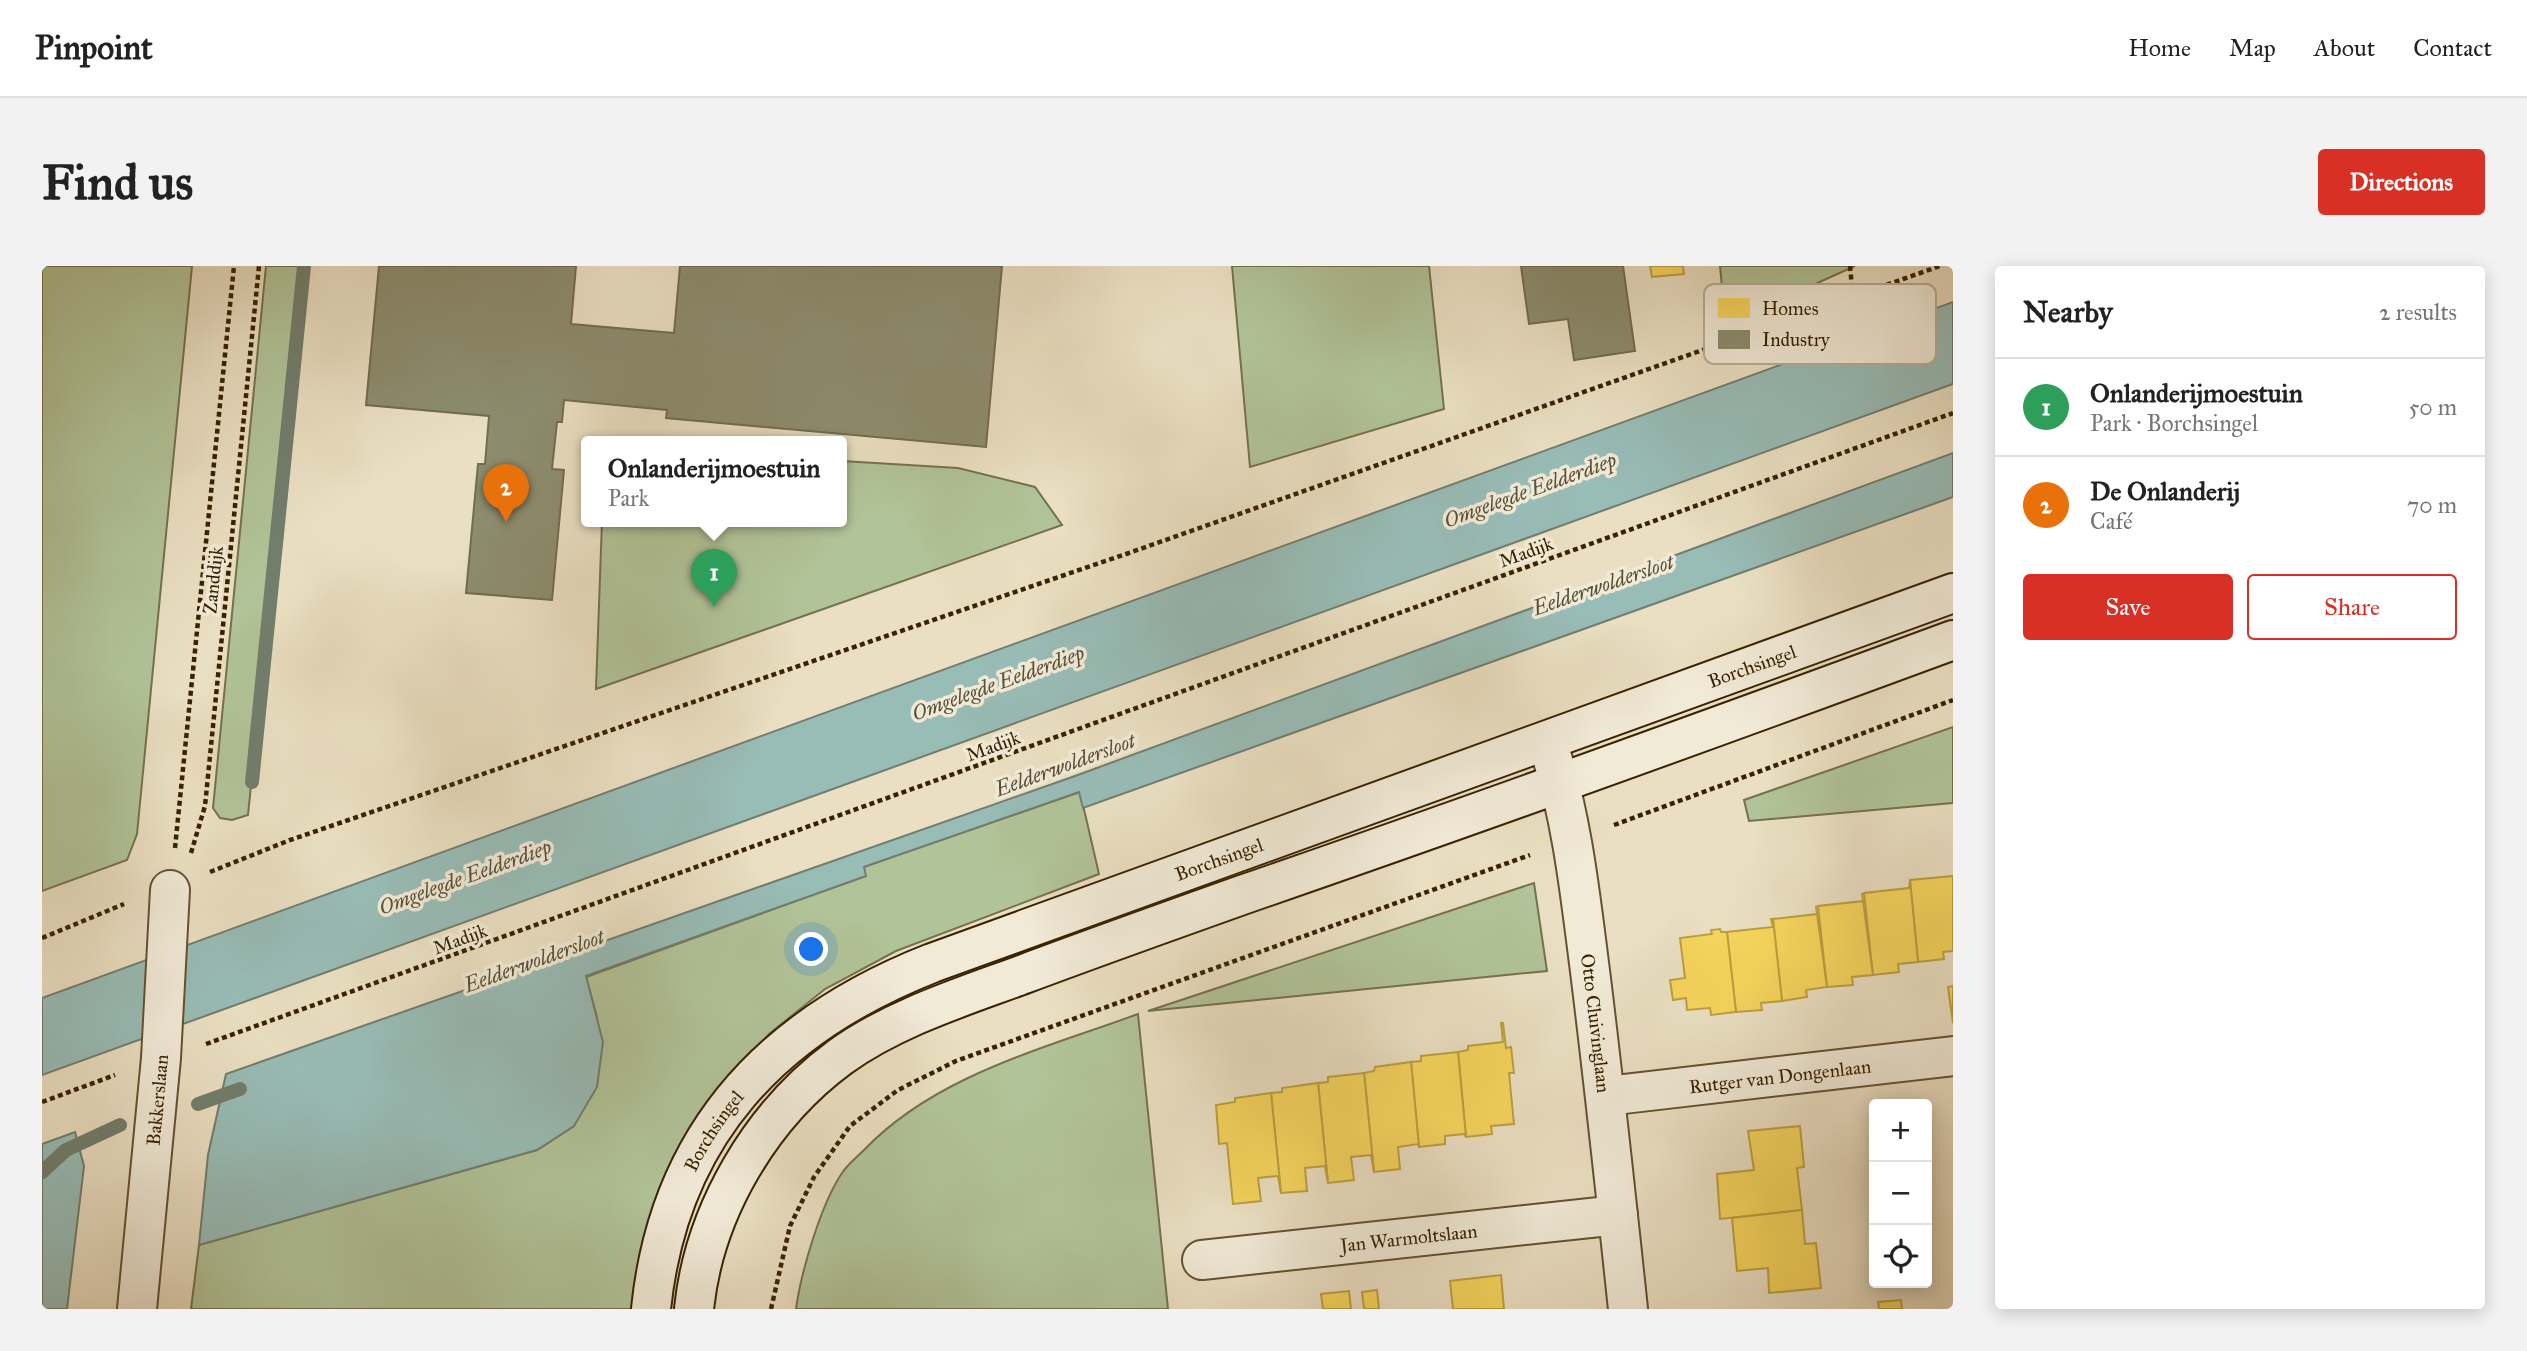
<!DOCTYPE html>
<html lang="en">
<head>
<meta charset="utf-8">
<style>
	:root { --surface:#fff; --page:#f2f2f2; --text:#222; --muted:#767676; --line:#e0e0e0; --accent:#d93025 }
	body { margin:0; font-family:"IM FELL Great Primer",serif; background:var(--page); color:var(--text) }
	.controls { position:absolute; right:21px; bottom:21px; display:grid; overflow:hidden; border-radius:7px; box-shadow:0 4px 18px #0003 }
	.controls button { width:63px; height:63px; display:grid; place-items:center; padding:0; border:0; border-bottom:2px solid var(--line); background:var(--surface); color:var(--text); font:35px sans-serif }
	.you { position:absolute; left:770px; top:684px; width:24px; height:24px; margin:-18px; border:5px solid #fff; border-radius:50%; background:#1a73e8; box-shadow:0 0 0 10px #1a73e833 }
	.badge { display:grid; place-items:center; width:46px; height:46px; border-radius:50%; background:var(--accent); color:#fff; font-size:23px; font-weight:700 }
	.pin { position:absolute; translate:-50% -58px; filter:drop-shadow(0 2px 4px #0008) }
	.pin::after { content:''; position:absolute; top:37px; width:24px; height:21px; background:inherit; clip-path:polygon(0 0,100% 0,50% 100%) }
	.popup { position:absolute; left:539px; top:170px; width:266px; height:91px; box-sizing:border-box; display:grid; place-content:center; border-radius:7px; background:var(--surface); filter:drop-shadow(0 2px 5px #0005); font-size:23px; white-space:nowrap; color:var(--muted) }
	.popup b { font-size:26px; color:var(--text) }
	.popup::after { content:''; position:absolute; left:50%; top:100%; margin-left:-14px; border:14px solid transparent; border-top-color:var(--surface) }
	.list { margin:0; padding:0; list-style:none }
	h2 { display:flex; justify-content:space-between; align-items:center; height:91px; margin:0; padding:0 28px; font-size:30px }
	h2 small { font-size:23px; font-weight:400; color:var(--muted) }
	.list li { display:grid; grid-template-columns:46px 1fr auto; gap:21px; align-items:center; box-sizing:border-box; height:98px; padding:0 28px; border-top:2px solid var(--line) }
	.list b { display:block; font-size:26px; white-space:nowrap }
	.list p { margin:0; font-size:23px; white-space:nowrap; color:var(--muted) }
	.list em { font-size:23px; font-style:normal; color:var(--muted) }
	.actions { display:flex; gap:14px; padding:21px 28px }
	.actions a { flex:1; padding:16px 0; border:2px solid var(--accent); border-radius:7px; text-align:center; font-size:24px; color:var(--accent) }
	.actions .main { background:var(--accent); color:#fff }
	.icon { flex:none; width:38px; height:38px; fill:none; stroke:currentColor; stroke-width:2; stroke-linecap:round; stroke-linejoin:round }
	.map { position:relative; flex:none; width:1911px; height:1043px; overflow:hidden; border-radius:7px }
	header { display:flex; align-items:center; gap:42px; box-sizing:border-box; height:98px; padding:0 35px; background:var(--surface); border-bottom:2px solid var(--line) }
	header strong { font-size:33px }
	nav { display:flex; gap:38px; margin-inline-start:auto; font-size:24px }
	.intro { display:flex; align-items:center; justify-content:space-between; box-sizing:border-box; height:168px; padding:0 42px }
	h1 { margin:0; font-size:49px }
	.button { padding:18px 32px; border-radius:7px; background:var(--accent); color:#fff; font-size:24px; font-weight:700 }
	main { display:flex; gap:42px; padding:0 42px }
	aside { flex:1; background:var(--surface); border-radius:7px; box-shadow:0 4px 18px #0003 }
	.map>svg:first-child { display:block }
	.green { fill:#b1c398; stroke:#75724c; stroke-width:2 }
	.water { fill:#98bcb6; stroke:#727e6d; stroke-width:2 }
	.homes { fill:#f6d55c; stroke:#bd9f40; stroke-width:2 }
	.industry { fill:#8c8c6e; stroke:#736c4d; stroke-width:2 }
	.lines { fill:none; stroke-linecap:round; stroke-linejoin:round }
	.stream { stroke:#727e6d; stroke-width:14 }
	.street-casing { stroke:#655130; stroke-width:42 }
	.secondary-casing { stroke:#392200; stroke-width:42 }
	.path { stroke:#392200; stroke-width:4.5; stroke-dasharray:5 3.5; stroke-linecap:butt }
	.street { stroke:#f1ead7; stroke-width:38 }
	.secondary { stroke:#f1ead7; stroke-width:38 }
	.labels { text-anchor:middle; dominant-baseline:central; stroke-width:7; stroke-linejoin:round; paint-order:stroke }
	.street-label { font-size:19px; fill:#392200; stroke:#f1ead7 }
	.water-label { font-size:21px; font-style:italic; fill:#565037; stroke:#f1ead7 }
	.key { fill:#f1ead7; stroke:#baae96; stroke-width:2 }
	.key-label { font-size:19px; fill:#392200 }
</style>
</head>
<body>
<header>
<strong>Pinpoint</strong>
<nav><a>Home</a><a>Map</a><a>About</a><a>Contact</a></nav>
</header>
<div class="intro"><h1>Find us</h1><a class="button">Directions</a></div>
<main>
<div class="map">
<svg width="1911" height="1043" viewBox="0 0 1911 1043">
	<rect width="100%" height="100%" fill="#eadfc2"/>
	<filter id="stains"><feTurbulence type="fractalNoise" baseFrequency=".00286" numOctaves="4"/><feColorMatrix values="0 0 0 0 .2 0 0 0 0 .09 0 0 0 0 .02 0 0 0 .5 -.17"/></filter>
	<radialGradient id="worn" r=".72"><stop offset=".6" stop-color="#630" stop-opacity="0"/><stop offset="1" stop-color="#630" stop-opacity=".3"/></radialGradient>
	<g class="green">
		<path d="M 0,0 L 150,0 L 95,568 L 85,594 L 0,625 Z"/>
		<path d="M 224,0 L 262,0 L 206,549 L 190,554 L 178,552 L 171,542 Z"/>
		<path d="M 1190,0 L 1387,0 L 1402,143 L 1208,201 Z"/>
		<path d="M 1678,0 L 1813,0 L 1742,32 L 1694,64 L 1684,62 Z"/>
		<path d="M 800,195 L 916,202 L 993,221 L 1020,259 L 554,423 L 560,255 L 800,255 Z"/>
		<path d="M 1911,461 L 1911,537 L 1707,555 L 1702,534 Z"/>
		<path d="M 1038,526 L 1057,608 L 854,685 L 783,723 L 727,768 L 681,823 L 597,1043 L 149,1043 L 157,979 L 495,884 L 532,860 L 555,751 L 544,711 L 823,610 L 821,601 Z"/>
		<path d="M 1492,617 L 1505,705 L 1106,745 Z"/>
		<path d="M 1096,748 L 1126,1043 L 754,1043 C 759,1006 779,938 800,907 C 805,899 815,891 822,884 C 894,809 1001,783 1096,748 Z"/>
	</g>
	<g class="water">
		<path d="M 1911,36 L 1911,118 L 0,809 L 0,732 Z"/>
		<path d="M 1911,187 L 1911,231 L 1041,542 L 1037,526 L 822,601 L 824,610 L 544,710 L 561,776 L 555,821 L 532,860 L 495,884 L 157,979 L 166,889 L 184,808 L 1033,510 Z"/>
		<path d="M 33,866 L 42,900 L 25,1043 L 0,1043 L 0,878 Z"/>
	</g>
	<g class="homes">
		<path d="M 1608,0 L 1641,0 L 1642,8 L 1610,11 Z"/>
		<path d="M 1911,610 L 1911,685 L 1901,686 L 1902,693 L 1876,696 L 1868,614 Z"/>
		<path d="M 1868,614 L 1876,696 L 1856,698 L 1857,706 L 1831,709 L 1822,627 L 1867,622 Z"/>
		<path d="M 1820,627 L 1831,709 L 1810,711 L 1811,719 L 1785,721 L 1776,640 L 1821,635 Z"/>
		<path d="M 1774,640 L 1785,721 L 1764,724 L 1765,731 L 1740,735 L 1731,653 L 1775,648 Z"/>
		<path d="M 1729,653 L 1731,653 L 1740,735 L 1719,737 L 1720,744 L 1694,746 L 1685,666 L 1731,661 Z"/>
		<path d="M 1678,663 L 1679,666 L 1685,666 L 1694,746 L 1669,749 L 1668,742 L 1645,744 L 1644,732 L 1631,734 L 1628,714 L 1643,712 L 1638,672 L 1670,668 L 1669,664 Z"/>
		<path d="M 1911,720 L 1911,757 L 1906,721 Z"/>
		<path d="M 1459,757 L 1461,757 L 1464,782 L 1469,781 L 1472,807 L 1467,807 L 1472,858 L 1449,860 L 1450,868 L 1424,871 L 1416,786 L 1426,784 L 1426,780 L 1461,776 Z"/>
		<path d="M 1416,786 L 1424,871 L 1422,868 L 1403,870 L 1403,878 L 1377,881 L 1369,796 L 1379,795 L 1379,790 Z"/>
		<path d="M 1369,796 L 1377,881 L 1376,878 L 1356,881 L 1358,903 L 1332,906 L 1322,807 L 1332,805 L 1333,801 Z"/>
		<path d="M 1322,807 L 1332,906 L 1329,889 L 1309,891 L 1312,914 L 1286,917 L 1276,817 L 1286,816 L 1286,811 Z"/>
		<path d="M 1276,817 L 1286,917 L 1283,900 L 1263,902 L 1265,925 L 1239,927 L 1229,827 L 1240,826 L 1240,822 Z"/>
		<path d="M 1229,827 L 1239,927 L 1236,910 L 1216,912 L 1219,935 L 1191,938 L 1185,877 L 1177,878 L 1174,839 L 1193,836 L 1193,832 Z"/>
		<path d="M 1758,860 L 1762,901 L 1755,902 L 1760,944 L 1678,953 L 1675,908 L 1712,904 L 1706,865 Z"/>
		<path d="M 1760,944 L 1763,978 L 1774,977 L 1779,1022 L 1727,1027 L 1726,1002 L 1695,1005 L 1690,952 Z"/>
		<path d="M 1459,1009 L 1462,1043 L 1411,1043 L 1408,1015 Z"/>
		<path d="M 1335,1024 L 1337,1043 L 1322,1043 L 1320,1026 Z"/>
		<path d="M 1307,1025 L 1309,1043 L 1281,1043 L 1279,1028 Z"/>
		<path d="M 1859,1034 L 1860,1043 L 1837,1043 L 1836,1036 Z"/>
	</g>
	<g class="industry">
		<path d="M 337,0 L 534,0 L 529,58 L 632,67 L 638,0 L 960,0 L 944,181 L 624,152 L 625,144 L 522,134 L 520,156 L 515,156 L 510,203 L 522,204 L 510,334 L 424,327 L 436,198 L 443,198 L 447,150 L 324,139 Z"/>
		<path d="M 1479,0 L 1581,0 L 1593,85 L 1532,94 L 1526,53 L 1487,58 Z"/>
	</g>
	<g class="lines">
		<g class="stream">
			<path d="M 210,516 L 262,0"/>
			<path d="M 156,838 L 198,823"/>
			<path d="M 0,906 L 24,884 L 78,859"/>
		</g>
		<defs>
			<g id="street">
				<path id="s1" d="M 1505,475 C 1530,550 1538,627 1548,705 C 1562,817 1574,930 1586,1043"/>
				<path id="s2" d="M 1564,830 L 1911,790"/>
				<path id="s3" d="M 1160,994 L 1576,949"/>
				<path id="s4" d="M 95,1043 L 119,792 L 128,624"/>
			</g>
			<g id="secondary">
				<path id="s5" d="M 609,1043 C 627,868 730,760 890,697 L 1911,327"/>
				<path d="M 652,1043 C 662,945 719,849 798,791 C 852,752 920,731 982,708 C 1054,681 1127,655 1200,629 C 1438,547 1675,461 1911,374"/>
			</g>
		</defs>
		<use href="#street" class="street-casing"/>
		<use href="#secondary" class="secondary-casing"/>
		<g class="path">
			<path d="M 1808,0 L 1811,32"/>
			<path d="M 1572,559 L 1911,434"/>
			<path d="M 133,582 L 192,0"/>
			<path d="M 149,587 L 163,540 L 217,0"/>
			<path d="M 168,606 L 248,574 L 1084,288 L 1898,0"/>
			<path d="M 0,672 L 82,638"/>
			<path d="M 164,778 L 1911,147"/>
			<path d="M 0,836 L 73,809"/>
			<path d="M 729,1043 L 748,960 L 772,911 L 808,860 L 856,824 L 914,795 L 1488,589"/>
		</g>
		<use href="#street" class="street"/>
		<use href="#secondary" class="secondary"/>
	</g>
	<g class="labels">
		<g class="street-label">
			<text transform="translate(1484 286) rotate(-20)">Madijk</text>
			<text transform="translate(171 314) rotate(-84)">Zanddijk</text>
			<text stroke="none"><textPath href="#s5" startOffset="1344">Borchsingel</textPath></text>
			<text transform="translate(951 480) rotate(-20)">Madijk</text>
			<text stroke="none"><textPath href="#s5" startOffset="777">Borchsingel</textPath></text>
			<text transform="translate(418 673) rotate(-20)">Madijk</text>
			<text stroke="none"><textPath href="#s1" startOffset="287">Otto Cluivinglaan</textPath></text>
			<text stroke="none"><textPath href="#s2" startOffset="175">Rutger van Dongenlaan</textPath></text>
			<text stroke="none"><textPath href="#s4" startOffset="210">Bakkerslaan</textPath></text>
			<text stroke="none"><textPath href="#s5" startOffset="191">Borchsingel</textPath></text>
			<text stroke="none"><textPath href="#s3" startOffset="208">Jan Warmoltslaan</textPath></text>
		</g>
		<g class="water-label">
			<text transform="translate(1488 224) rotate(-20)">Omgelegde Eelderdiep</text>
			<text transform="translate(1561 319) rotate(-19)">Eelderwoldersloot</text>
			<text transform="translate(956 417) rotate(-20)">Omgelegde Eelderdiep</text>
			<text transform="translate(1023 499) rotate(-20)">Eelderwoldersloot</text>
			<text transform="translate(423 611) rotate(-20)">Omgelegde Eelderdiep</text>
			<text transform="translate(492 695) rotate(-20)">Eelderwoldersloot</text>
		</g>
	</g>
	<rect x="1662" y="18" width="232" height="80" rx="10" class="key"/>
	<rect x="1676" y="32" width="32" height="20" fill="#f6d55c"/>
	<rect x="1676" y="64" width="32" height="19" fill="#8c8c6e"/>
	<g class="key-label">
		<text x="1720" y="49">Homes</text>
		<text x="1720" y="80">Industry</text>
	</g>
	<rect width="100%" height="100%" filter="url(#stains)"/>
	<rect width="100%" height="100%" fill="url(#worn)"/>
</svg>
<div class="controls">
<button>+</button>
<button>−</button>
<button><svg class="icon" aria-label="locate" viewBox="0 0 24 24"><circle cx="12" cy="12" r="6"/><path d="M12 2v4M12 18v4M2 12h4M18 12h4"/></svg></button>
</div>
<div class="you"></div>
<div class="pin badge" style="left:672px;top:341px;background:#2e9e5b">1</div>
<div class="popup"><b>Onlanderijmoestuin</b>Park</div>
<div class="pin badge" style="left:464px;top:256px;background:#e8710a">2</div>
</div>
<aside>
<h2>Nearby<small>2 results</small></h2>
<ul class="list">
<li><span class="badge" style="background:#2e9e5b">1</span><div><b>Onlanderijmoestuin</b><p>Park · Borchsingel</p></div><em>50 m</em></li>
<li><span class="badge" style="background:#e8710a">2</span><div><b>De Onlanderij</b><p>Café</p></div><em>70 m</em></li>
</ul>
<div class="actions"><a class="main">Save</a><a>Share</a></div>
</aside>
</main>
</body>
</html>
